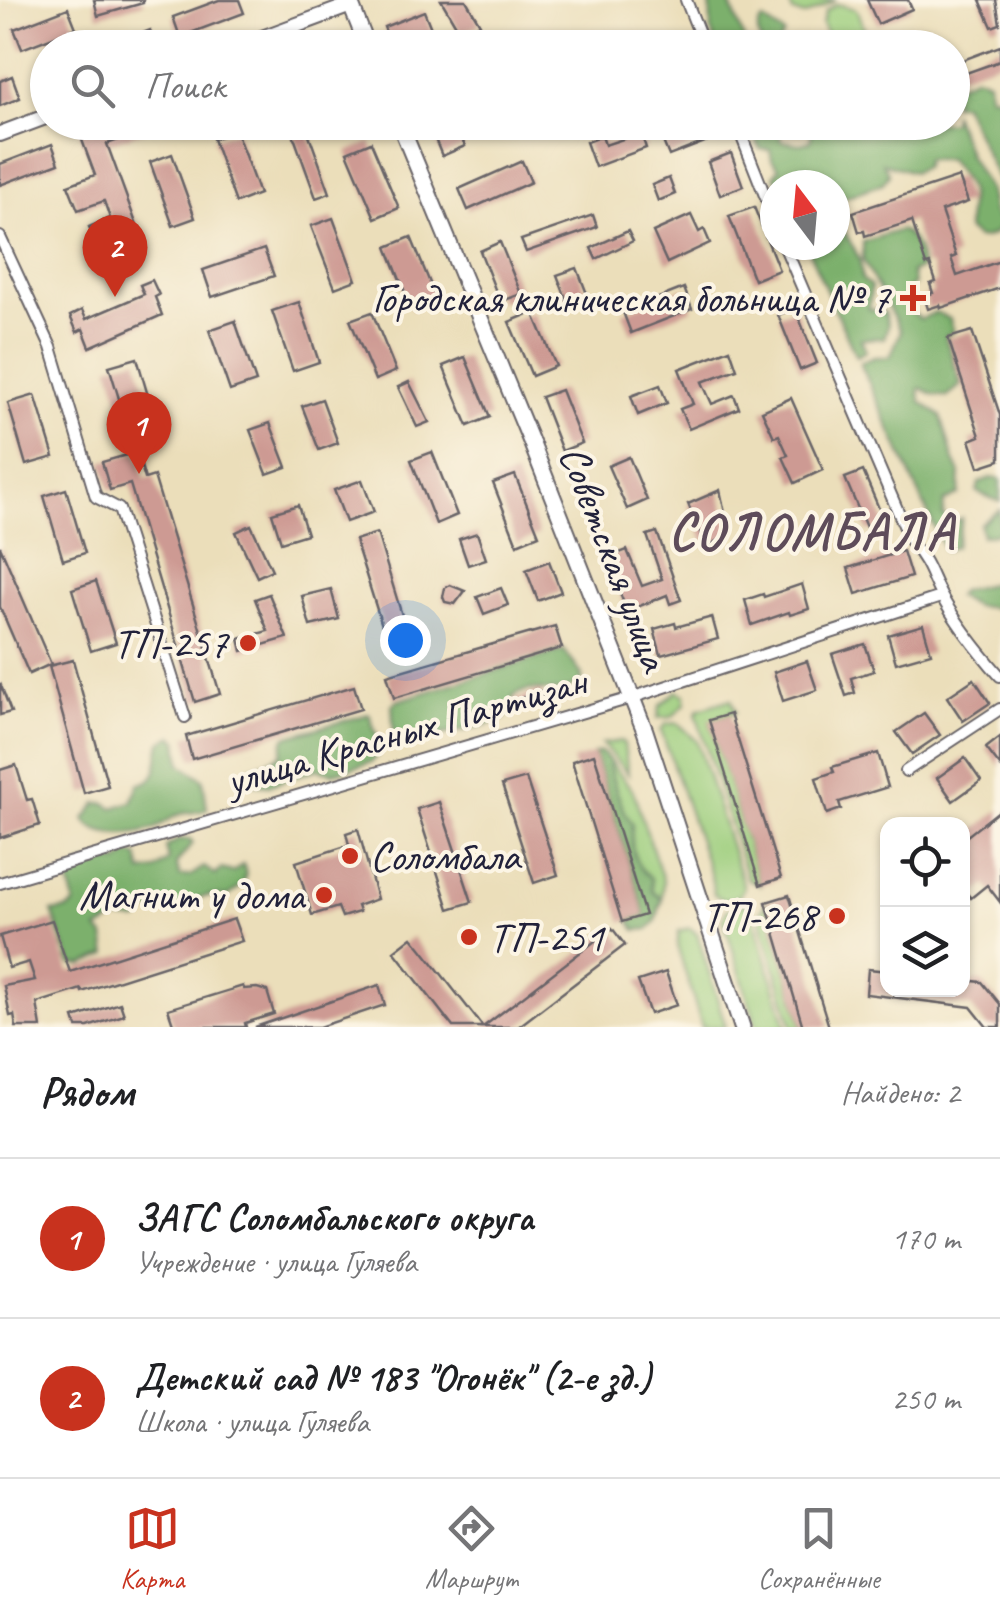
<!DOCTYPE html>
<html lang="ru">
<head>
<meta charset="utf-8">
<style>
	:root { --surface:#fff; --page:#f2f2f2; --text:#202124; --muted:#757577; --line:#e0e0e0; --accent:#c8321e }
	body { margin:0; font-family:Caveat,sans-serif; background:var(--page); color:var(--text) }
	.controls { position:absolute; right:30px; bottom:30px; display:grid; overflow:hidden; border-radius:20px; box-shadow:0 2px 8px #0004 }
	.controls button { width:90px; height:90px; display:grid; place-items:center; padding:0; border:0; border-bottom:2px solid var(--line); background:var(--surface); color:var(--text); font:50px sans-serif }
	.compass { position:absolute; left:760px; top:170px; width:90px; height:90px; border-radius:50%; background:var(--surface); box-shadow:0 2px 8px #0004; rotate:344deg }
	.you { position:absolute; left:405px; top:640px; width:35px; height:35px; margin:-25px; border:8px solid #fff; border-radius:50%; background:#1a73e8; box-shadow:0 0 0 15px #1a73e833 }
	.badge { display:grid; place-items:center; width:65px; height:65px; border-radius:50%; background:var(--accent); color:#fff; font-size:32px; font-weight:700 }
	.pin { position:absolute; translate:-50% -82px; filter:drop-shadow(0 2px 5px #0008) }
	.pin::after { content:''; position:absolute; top:52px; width:35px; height:30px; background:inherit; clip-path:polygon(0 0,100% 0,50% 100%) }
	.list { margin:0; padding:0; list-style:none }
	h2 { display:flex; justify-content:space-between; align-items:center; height:130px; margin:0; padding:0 40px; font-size:42px }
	h2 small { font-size:32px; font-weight:400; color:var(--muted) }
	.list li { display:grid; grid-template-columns:65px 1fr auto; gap:30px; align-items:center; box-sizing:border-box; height:160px; padding:0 40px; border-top:2px solid var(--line) }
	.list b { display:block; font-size:38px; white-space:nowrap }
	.list p { margin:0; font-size:32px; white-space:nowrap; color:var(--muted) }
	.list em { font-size:32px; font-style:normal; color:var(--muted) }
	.icon { flex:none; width:55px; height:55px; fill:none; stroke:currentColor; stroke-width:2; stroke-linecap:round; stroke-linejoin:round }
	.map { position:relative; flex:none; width:1000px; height:1027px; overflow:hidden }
	.search { position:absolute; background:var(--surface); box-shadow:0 2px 8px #0004; left:30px; right:30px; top:30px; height:110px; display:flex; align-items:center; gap:25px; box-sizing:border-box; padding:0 35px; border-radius:55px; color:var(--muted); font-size:38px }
	.sheet { height:450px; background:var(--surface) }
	nav { display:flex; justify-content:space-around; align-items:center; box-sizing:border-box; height:140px; border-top:2px solid var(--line); background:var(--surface); font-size:28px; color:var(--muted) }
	nav a { display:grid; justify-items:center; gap:5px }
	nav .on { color:var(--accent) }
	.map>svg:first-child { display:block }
	.green { fill:#9bcd7c; stroke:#5e785c; stroke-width:2.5 }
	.forest { fill:#7cb06c; stroke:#4f6954; stroke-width:2.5 }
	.building { fill:#cd9a93 }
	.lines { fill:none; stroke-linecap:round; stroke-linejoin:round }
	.street-casing { stroke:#686467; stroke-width:14 }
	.secondary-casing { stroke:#686467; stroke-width:18 }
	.primary-casing { stroke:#686467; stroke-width:19 }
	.street { stroke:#fff; stroke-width:10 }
	.secondary { stroke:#fff; stroke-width:14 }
	.primary { stroke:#fff; stroke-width:15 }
	.poi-dot { fill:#c8321e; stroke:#fcf5e5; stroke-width:4 }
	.labels { text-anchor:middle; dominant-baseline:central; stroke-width:8; stroke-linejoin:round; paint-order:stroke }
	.poi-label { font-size:42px; fill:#22223b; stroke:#fcf5e5; text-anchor:end }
	.street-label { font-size:42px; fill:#22223b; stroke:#fcf5e5 }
	.district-label { font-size:52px; font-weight:bold; letter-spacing:2.5px; fill:#5e4c5a; stroke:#fcf5e5 }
</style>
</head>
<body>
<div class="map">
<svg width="1000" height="1027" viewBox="0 0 1000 1027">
	<rect width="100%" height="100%" fill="#fcf5e5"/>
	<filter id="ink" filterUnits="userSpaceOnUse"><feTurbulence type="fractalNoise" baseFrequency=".01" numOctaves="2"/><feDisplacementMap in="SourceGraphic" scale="20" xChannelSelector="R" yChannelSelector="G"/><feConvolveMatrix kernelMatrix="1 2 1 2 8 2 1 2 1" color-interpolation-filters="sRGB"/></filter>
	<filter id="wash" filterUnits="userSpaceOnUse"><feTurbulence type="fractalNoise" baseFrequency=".0048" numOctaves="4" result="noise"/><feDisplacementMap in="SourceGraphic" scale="40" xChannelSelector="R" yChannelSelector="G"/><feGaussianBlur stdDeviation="2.25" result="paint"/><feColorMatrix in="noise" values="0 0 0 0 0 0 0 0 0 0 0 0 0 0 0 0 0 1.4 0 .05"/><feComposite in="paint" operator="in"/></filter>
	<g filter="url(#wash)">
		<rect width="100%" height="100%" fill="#ebdeba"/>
		<g class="green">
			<path d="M 788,0 L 836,0 L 804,16 L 793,12 Z"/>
			<path d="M 837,4 L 856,9 L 872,47 L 832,47 L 822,24 L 826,11 Z"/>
			<path d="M 677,691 L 685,695 L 685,704 L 672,717 L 658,718 L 660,706 Z"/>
			<path d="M 731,699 L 736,712 L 710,721 L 760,885 L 748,880 L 696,714 L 699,709 Z"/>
			<path d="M 678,723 L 697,741 L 744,887 L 739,896 L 724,900 L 714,894 L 711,876 L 661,730 L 666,724 Z"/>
			<path d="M 621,741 L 624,744 L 628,774 L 602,744 Z"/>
			<path d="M 609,760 L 633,791 L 663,880 L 662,901 L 652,891 L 649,876 L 638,868 L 631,848 L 632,823 C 623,813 609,774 609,760 Z"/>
			<path d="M 766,902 L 803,1027 L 793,1027 L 759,915 Z"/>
			<path d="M 745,904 L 750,906 L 787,1027 L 757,1027 L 723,918 L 727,910 Z"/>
			<path d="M 690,928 L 697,934 L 726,1027 L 702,1027 L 677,945 L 679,931 Z"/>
		</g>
		<g class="forest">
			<path d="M 710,0 L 729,0 L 747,47 L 717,47 L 711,31 Z"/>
			<path d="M 763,20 L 784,34 L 777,47 L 762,47 C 760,38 753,28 763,20 Z"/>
			<path d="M 976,76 L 988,80 L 989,95 L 1000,96 L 1000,186 L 963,104 L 953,104 L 953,86 Z"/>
			<path d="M 953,113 L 969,156 L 989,191 L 993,213 L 1000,222 C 1000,233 987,240 977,238 L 967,230 C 968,181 978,200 948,159 L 925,159 L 924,167 L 913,172 L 883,163 L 889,174 L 883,183 L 835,201 L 835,185 L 778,185 L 774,175 L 779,168 L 772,160 L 770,150 L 760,149 L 749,123 L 774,123 L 782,141 L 800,144 L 811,141 L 811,123 L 952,122 Z"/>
			<path d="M 835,214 L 860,260 L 862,279 L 871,286 L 869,309 L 884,312 L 888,325 L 884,338 L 861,339 L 866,351 L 856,356 L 806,245 L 835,245 Z"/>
			<path d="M 900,230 C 913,236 922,254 920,269 L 911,272 L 914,284 L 907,290 L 914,314 L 921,319 L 936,312 L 950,319 L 953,332 L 945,336 L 961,385 L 947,397 L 934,395 L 921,388 L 919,391 L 921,402 L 941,416 L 954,461 L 960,473 L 959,494 L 944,502 L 943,516 L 956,521 L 962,518 L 956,546 L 945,551 L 860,363 L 874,357 L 890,357 L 901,331 L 863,260 L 863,242 Z"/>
			<path d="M 990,478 L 1000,479 L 1000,502 L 977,492 L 979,483 Z"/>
			<path d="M 1000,510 L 1000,533 L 982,536 L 980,524 Z"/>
			<path d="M 989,584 L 1000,585 L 1000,604 L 995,608 L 975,606 L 956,596 L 960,591 Z"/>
			<path d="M 564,650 L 582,675 L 582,681 C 552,703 537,679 513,697 C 513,704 511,713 504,718 C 490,727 406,744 394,737 L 392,705 L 397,701 Z"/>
			<path d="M 369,714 L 382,749 L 372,762 L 334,773 L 317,769 L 270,785 L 243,783 L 243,772 L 281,755 L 285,737 Z"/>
			<path d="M 173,736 L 178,740 L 181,764 L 203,779 L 207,809 C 197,814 186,811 175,816 C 167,820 162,826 154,829 C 135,835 94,839 85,819 L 97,803 L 105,803 L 113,808 L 132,802 L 139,784 C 161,782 156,759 161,742 Z"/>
			<path d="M 601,752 L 609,760 C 609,774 623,813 632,823 C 631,845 631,864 651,878 L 652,891 L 662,899 L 656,921 L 649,929 L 636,930 L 629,920 L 645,914 L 594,754 Z"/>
			<path d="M 180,839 L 190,839 L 193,843 L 176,864 L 180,876 L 190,876 L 204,867 L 216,875 L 221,869 L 233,872 L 243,864 C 251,880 240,888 227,897 C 207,891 189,901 174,910 L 167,907 L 158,911 L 143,910 L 143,917 L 137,921 C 117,917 115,919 98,930 L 104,936 L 107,955 L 83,965 L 71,964 L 52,912 L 69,909 L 75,904 L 68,878 L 76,875 L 81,865 L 95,861 L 119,862 L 129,854 L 138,856 L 142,872 L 156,870 L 169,860 L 166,847 Z"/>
		</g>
		<g id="blocks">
			<g class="building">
				<path d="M 94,0 L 143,0 L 143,3 L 98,16 Z"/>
				<path d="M 219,0 L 239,0 L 244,13 L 180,37 L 173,17 Z"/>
				<path d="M 441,0 L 466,0 L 480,24 L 461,34 Z"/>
				<path d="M 867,0 L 908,0 L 912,9 L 878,24 Z"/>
				<path d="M 980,0 L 996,0 L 1000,24 L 992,27 Z"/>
				<path d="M 68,8 L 76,28 L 22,49 L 14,29 Z"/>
				<path d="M 424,11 L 439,48 L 392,48 L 384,27 Z"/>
				<path d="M 150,30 L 157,48 L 107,48 L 107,47 Z"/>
				<path d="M 1000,46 L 1000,61 L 952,78 L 952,64 Z"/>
				<path d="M 12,76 L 20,98 L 0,106 L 0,81 Z"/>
				<path d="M 105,122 L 162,124 L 107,144 L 140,234 L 98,249 L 89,227 L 110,218 L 104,201 L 78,210 L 68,185 L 95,175 L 79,132 Z"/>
				<path d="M 428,122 L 455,122 L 465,146 L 442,156 Z"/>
				<path d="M 670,122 L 718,122 L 723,135 L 669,156 L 657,127 Z"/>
				<path d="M 301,125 L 304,134 L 308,132 L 330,193 L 316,198 L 291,129 Z"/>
				<path d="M 236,131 L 259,194 L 236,203 L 213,139 Z"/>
				<path d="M 641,133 L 646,148 L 595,167 L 586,142 L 602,136 L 605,145 Z"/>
				<path d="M 371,142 L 399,208 L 375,218 L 347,152 Z"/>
				<path d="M 52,144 L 59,163 L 0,185 L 0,164 Z"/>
				<path d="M 731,153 L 743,186 L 720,195 L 708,162 Z"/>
				<path d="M 172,154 L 195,218 L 173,226 L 150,162 Z"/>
				<path d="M 522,161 L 531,182 L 468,210 L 459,189 Z"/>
				<path d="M 959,177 L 968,202 L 941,211 L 956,256 L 951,258 L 957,276 L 1000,261 L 1000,288 L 941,308 L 940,305 L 928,309 L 924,296 L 933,293 L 930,284 L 936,282 L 930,264 L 926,265 L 912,221 L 865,236 L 864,231 L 859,232 L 853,212 Z"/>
				<path d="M 669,178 L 675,194 L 658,201 L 652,185 Z"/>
				<path d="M 754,207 L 779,270 L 754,280 L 729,216 Z"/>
				<path d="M 593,215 L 597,227 L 526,252 L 521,240 Z"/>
				<path d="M 691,215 L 699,232 L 704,229 L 710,243 L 667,263 L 653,232 Z"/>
				<path d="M 333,218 L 356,280 L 335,288 L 311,226 Z"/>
				<path d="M 628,231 L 633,241 L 596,259 L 591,248 Z"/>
				<path d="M 411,237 L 437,300 L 412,310 L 387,247 Z"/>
				<path d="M 500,242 L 521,294 L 500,302 L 480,251 Z"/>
				<path d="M 264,249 L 274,276 L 212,297 L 203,270 Z"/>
				<path d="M 577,268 L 589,299 L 569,306 L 557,275 Z"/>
				<path d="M 152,280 L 159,295 L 155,297 L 162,315 L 90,347 L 83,329 L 77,332 L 70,316 L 82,310 L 86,319 L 144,294 L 140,285 Z"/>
				<path d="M 684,288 L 692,309 L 631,333 L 623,312 Z"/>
				<path d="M 299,302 L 319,362 L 293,371 L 272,311 Z"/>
				<path d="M 795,308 L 817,363 L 800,370 L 778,315 Z"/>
				<path d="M 372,312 L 396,371 L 375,380 L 350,320 Z"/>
				<path d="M 533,312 L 556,366 L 532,376 L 509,322 Z"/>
				<path d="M 235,321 L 256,382 L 230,391 L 209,330 Z"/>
				<path d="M 972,331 L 1000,415 L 1000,460 L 979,467 L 970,440 L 980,436 L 948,338 Z"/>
				<path d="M 730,349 L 737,369 L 702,382 L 712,404 L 734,395 L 739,408 L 689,429 L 680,409 L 693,404 L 679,369 Z"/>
				<path d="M 465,357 L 490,417 L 468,426 L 443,366 Z"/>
				<path d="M 137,358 L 155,420 L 128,428 L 109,366 Z"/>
				<path d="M 409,382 L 429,422 L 417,427 L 398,387 Z"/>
				<path d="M 660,385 L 667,403 L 638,415 L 631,396 Z"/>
				<path d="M 561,390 L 582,443 L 562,451 L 541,397 Z"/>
				<path d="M 35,395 L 54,457 L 26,465 L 8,403 Z"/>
				<path d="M 791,398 L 823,470 L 795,483 L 783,457 L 788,455 L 779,435 L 774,437 L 762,411 Z"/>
				<path d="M 322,399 L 338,443 L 319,450 L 302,406 Z"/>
				<path d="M 270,423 L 287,467 L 267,474 L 250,430 Z"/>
				<path d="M 137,452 L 145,479 L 154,476 L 220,694 L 195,702 L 130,484 L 110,490 L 102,462 Z"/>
				<path d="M 432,452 L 457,515 L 436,524 L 411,460 Z"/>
				<path d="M 629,457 L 647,500 L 627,509 L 608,466 Z"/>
				<path d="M 863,471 L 886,525 L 868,532 L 845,478 Z"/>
				<path d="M 515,475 L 539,535 L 517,544 L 493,483 Z"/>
				<path d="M 362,480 L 374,512 L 346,522 L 334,490 Z"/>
				<path d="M 66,489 L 85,553 L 63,560 L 44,496 Z"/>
				<path d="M 720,490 L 730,536 L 706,546 L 688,504 Z"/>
				<path d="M 298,505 L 307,534 L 281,542 L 272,513 Z"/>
				<path d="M 251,525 L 272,570 L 257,577 L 236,532 Z"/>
				<path d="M 657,532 L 681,600 L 670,604 L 667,595 L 627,611 L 606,558 L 627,550 L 642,586 L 662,579 L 647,535 Z"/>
				<path d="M 377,533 L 410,642 L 389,648 L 355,540 Z"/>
				<path d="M 477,533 L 486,559 L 468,565 L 459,539 Z"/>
				<path d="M 0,546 L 51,664 L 29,674 L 0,607 Z"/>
				<path d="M 903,551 L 911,577 L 856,594 L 848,568 Z"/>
				<path d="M 549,561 L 561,592 L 538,601 L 526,570 Z"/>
				<path d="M 96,581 L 116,643 L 91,651 L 72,589 Z"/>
				<path d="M 802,584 L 809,609 L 790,615 L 789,612 L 752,625 L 745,600 L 763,594 L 764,597 Z"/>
				<path d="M 450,585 L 465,591 L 455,604 L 445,602 L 443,597 L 445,588 Z"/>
				<path d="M 501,588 L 508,605 L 484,614 L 477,597 Z"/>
				<path d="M 331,589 L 339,619 L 310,626 L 302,596 Z"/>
				<path d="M 269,594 L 287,638 L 242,651 L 239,639 L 268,631 L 255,599 Z"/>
				<path d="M 712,617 L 718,639 L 661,655 L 654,629 L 675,623 L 676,627 Z"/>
				<path d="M 923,625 L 931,653 L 896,663 L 888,635 Z"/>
				<path d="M 555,626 L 562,648 L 394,698 L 387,675 Z"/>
				<path d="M 865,644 L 874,671 L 851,678 L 855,693 L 846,696 L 832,654 Z"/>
				<path d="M 73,660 L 108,786 L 84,793 L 49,666 Z"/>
				<path d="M 807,661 L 817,690 L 783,701 L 774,672 Z"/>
				<path d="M 974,679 L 990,703 L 963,721 L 947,697 Z"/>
				<path d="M 0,683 L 11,712 L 0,715 Z"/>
				<path d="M 354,686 L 361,709 L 192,759 L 186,736 Z"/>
				<path d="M 541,691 L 544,701 L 517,709 L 515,700 Z"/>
				<path d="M 924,713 L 940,735 L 912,754 L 896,732 Z"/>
				<path d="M 730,714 L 781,878 L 760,885 L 709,720 Z"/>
				<path d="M 1000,737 L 1000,766 L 986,748 Z"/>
				<path d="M 878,753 L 888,787 L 839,802 L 841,809 L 827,814 L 816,778 L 834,772 L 832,767 Z"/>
				<path d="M 594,754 L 645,915 L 622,922 L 572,761 Z"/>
				<path d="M 965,758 L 981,781 L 953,801 L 937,778 Z"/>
				<path d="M 16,765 L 27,800 L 32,799 L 40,825 L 0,838 L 0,770 Z"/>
				<path d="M 526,778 L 558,875 L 534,883 L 502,785 Z"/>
				<path d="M 439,802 L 472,902 L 449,909 L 417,809 Z"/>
				<path d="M 1000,810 L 1000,902 L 987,885 L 971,898 L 962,888 L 962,840 Z"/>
				<path d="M 358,829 L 377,899 L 357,906 L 359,912 L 342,917 L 338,907 L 312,915 L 296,862 L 349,845 L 346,833 Z"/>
				<path d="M 789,895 L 821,1001 L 829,1027 L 803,1027 L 766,902 Z"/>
				<path d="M 234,919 L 242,941 L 82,992 L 81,989 L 37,1003 L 41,1027 L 16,1027 L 14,1015 L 10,1016 L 4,986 L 35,980 L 29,962 L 9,968 L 0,936 L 52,920 L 70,972 Z"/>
				<path d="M 612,928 L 625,945 L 518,1027 L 483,1027 Z"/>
				<path d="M 412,937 L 421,948 L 483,1027 L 453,1027 L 394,951 Z"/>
				<path d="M 868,969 L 888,971 L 888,990 L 962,990 L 962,980 L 982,982 L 1000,1004 L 1000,1027 L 987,1027 L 971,1007 L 866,994 Z"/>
				<path d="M 666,972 L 677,1005 L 650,1014 L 638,981 Z"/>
				<path d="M 379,985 L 385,1005 L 319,1027 L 255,1027 Z"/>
				<path d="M 243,986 L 244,989 L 257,988 L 267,991 L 274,1014 L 245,1023 L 246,1027 L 174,1027 L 168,1009 Z"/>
				<path d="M 120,1003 L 124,1015 L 88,1027 L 77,1027 L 74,1018 Z"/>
			</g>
		</g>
	</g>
	<g filter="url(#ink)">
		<use href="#blocks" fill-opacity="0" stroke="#686467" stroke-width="2.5"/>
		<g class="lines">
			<defs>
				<g id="street">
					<path d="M 686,0 L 705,48"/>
					<path d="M 736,122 L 775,221"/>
					<path d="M 0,237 L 51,347 L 96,497 L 119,509 L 185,717"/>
					<path d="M 784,245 L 912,544 C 930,564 931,578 943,599 C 959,627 979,652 1000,676"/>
					<path d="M 906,771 L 1000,709"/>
					<path d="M 0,883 L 631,698 L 941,597"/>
				</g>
				<g id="secondary">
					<path d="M 235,48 L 351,5"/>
					<path d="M 0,134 L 48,116"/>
				</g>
				<g id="primary">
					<path d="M 349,0 L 368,48"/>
					<path d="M 399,122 L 530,439 L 645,731 L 742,1027"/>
				</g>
			</defs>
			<use href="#street" class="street-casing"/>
			<use href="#secondary" class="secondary-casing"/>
			<use href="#primary" class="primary-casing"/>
			<use href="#street" class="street"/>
			<use href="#secondary" class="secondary"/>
			<use href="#primary" class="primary"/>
		</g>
	</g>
	<g class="poi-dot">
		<path d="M908 283h10v10h10v10h-10v10h-10v-10h-10v-10h10z"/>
		<circle cx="248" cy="643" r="10"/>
		<circle cx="350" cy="856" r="10"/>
		<circle cx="324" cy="895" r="10"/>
		<circle cx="837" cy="916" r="10"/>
		<circle cx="469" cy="937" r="10"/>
	</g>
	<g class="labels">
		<g class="poi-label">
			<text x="890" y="298">Городская клиническая больница № 7</text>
			<text x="228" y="643">ТП-257</text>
			<text x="370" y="856" text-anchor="start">Соломбала</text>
			<text x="304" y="895">Магнит у дома</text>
			<text x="817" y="916">ТП-268</text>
			<text x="489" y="937" text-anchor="start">ТП-251</text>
		</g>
		<g class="street-label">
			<text transform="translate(614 558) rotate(69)">Советская улица</text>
			<text transform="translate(406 731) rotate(-16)">улица Красных Партизан</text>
		</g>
		<g class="district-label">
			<text x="812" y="532">СОЛОМБАЛА</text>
		</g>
	</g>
</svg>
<div class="controls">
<button><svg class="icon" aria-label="locate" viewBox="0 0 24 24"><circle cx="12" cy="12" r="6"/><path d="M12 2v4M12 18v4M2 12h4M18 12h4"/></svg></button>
<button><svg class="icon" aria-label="layers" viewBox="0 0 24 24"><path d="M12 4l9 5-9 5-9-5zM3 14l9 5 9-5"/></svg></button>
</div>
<svg class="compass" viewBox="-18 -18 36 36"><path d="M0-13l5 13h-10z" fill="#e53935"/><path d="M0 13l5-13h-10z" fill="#757577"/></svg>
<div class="you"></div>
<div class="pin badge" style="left:139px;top:474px">1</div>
<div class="pin badge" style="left:115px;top:297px">2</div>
<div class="search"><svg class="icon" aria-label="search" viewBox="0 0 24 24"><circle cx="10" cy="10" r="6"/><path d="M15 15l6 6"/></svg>Поиск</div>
</div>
<section class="sheet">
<h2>Рядом<small>Найдено: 2</small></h2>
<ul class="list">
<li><span class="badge">1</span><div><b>ЗАГС Соломбальского округа</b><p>Учреждение · улица Гуляева</p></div><em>170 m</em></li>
<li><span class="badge">2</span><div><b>Детский сад № 183 &quot;Огонёк&quot; (2-е зд.)</b><p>Школа · улица Гуляева</p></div><em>250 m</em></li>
</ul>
</section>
<nav>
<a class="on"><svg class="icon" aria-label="map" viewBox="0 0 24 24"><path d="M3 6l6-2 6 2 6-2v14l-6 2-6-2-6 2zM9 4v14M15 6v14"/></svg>Карта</a>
<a><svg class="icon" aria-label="directions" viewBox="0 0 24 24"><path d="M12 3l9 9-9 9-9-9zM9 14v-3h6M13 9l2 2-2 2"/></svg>Маршрут</a>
<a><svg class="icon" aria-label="saved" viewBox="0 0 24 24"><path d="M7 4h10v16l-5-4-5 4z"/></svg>Сохранённые</a>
</nav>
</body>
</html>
